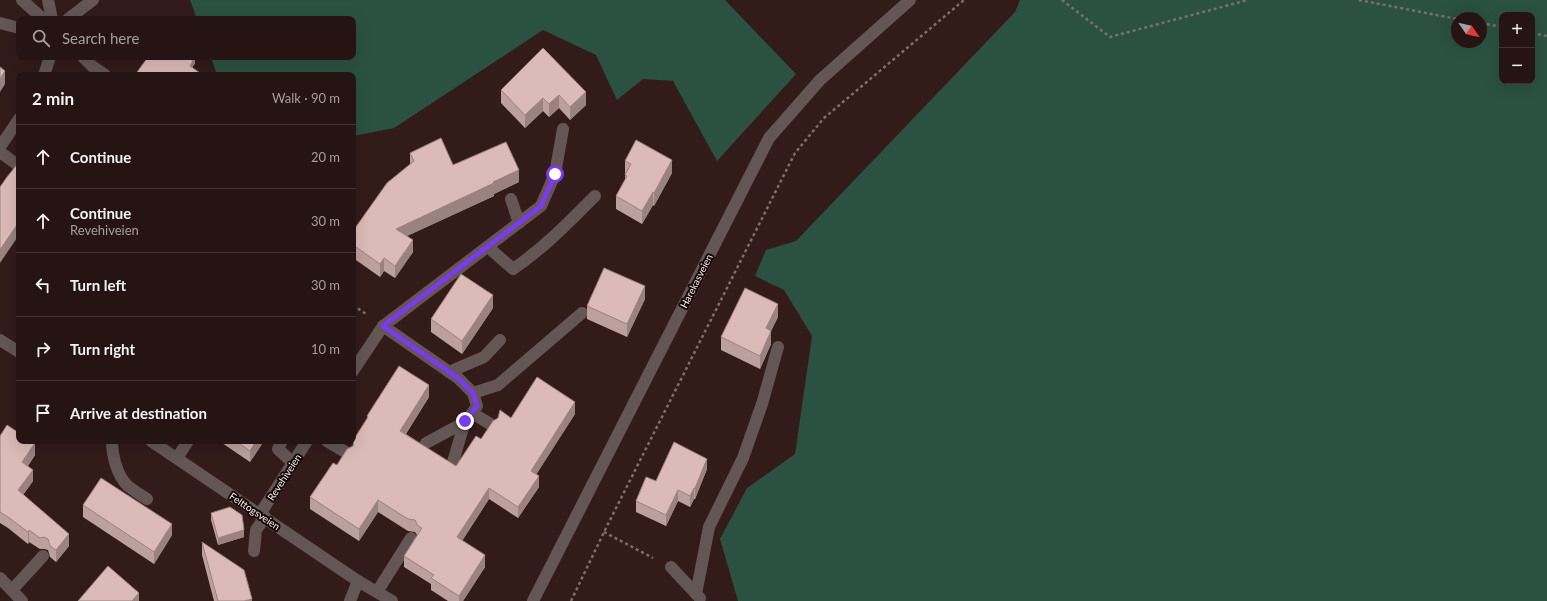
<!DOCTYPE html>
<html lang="en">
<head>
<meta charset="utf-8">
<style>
	:root { --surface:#261414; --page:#2e1d1d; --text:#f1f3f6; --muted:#a49ea0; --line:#423334 }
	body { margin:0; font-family:Lato,sans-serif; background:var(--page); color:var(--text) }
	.controls { position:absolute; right:12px; top:12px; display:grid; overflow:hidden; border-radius:8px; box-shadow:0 4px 16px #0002 }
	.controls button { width:36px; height:36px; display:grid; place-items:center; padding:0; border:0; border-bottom:1px solid var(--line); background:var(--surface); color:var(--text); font:20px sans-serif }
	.compass { position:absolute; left:1451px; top:12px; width:36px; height:36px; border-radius:50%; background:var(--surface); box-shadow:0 4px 16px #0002; rotate:124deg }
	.stop { position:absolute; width:12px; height:12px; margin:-9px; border:3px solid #7c3aed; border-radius:50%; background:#fff }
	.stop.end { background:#7c3aed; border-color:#fff; box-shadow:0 1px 4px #0008 }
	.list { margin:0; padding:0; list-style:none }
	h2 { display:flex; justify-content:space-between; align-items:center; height:52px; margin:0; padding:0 16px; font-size:17px }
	h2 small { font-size:13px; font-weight:400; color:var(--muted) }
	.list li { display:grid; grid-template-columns:26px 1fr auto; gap:12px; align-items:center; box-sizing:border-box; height:64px; padding:0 16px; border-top:1px solid var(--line) }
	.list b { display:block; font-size:15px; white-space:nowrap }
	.list p { margin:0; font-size:13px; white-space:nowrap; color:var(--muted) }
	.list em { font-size:13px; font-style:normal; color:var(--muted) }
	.icon { flex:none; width:22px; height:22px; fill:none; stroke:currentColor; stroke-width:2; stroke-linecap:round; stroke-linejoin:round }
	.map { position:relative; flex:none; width:1547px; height:601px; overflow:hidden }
	.search { position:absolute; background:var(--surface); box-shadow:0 4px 16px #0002; left:16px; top:16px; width:340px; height:44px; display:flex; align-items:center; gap:10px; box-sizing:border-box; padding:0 14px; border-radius:8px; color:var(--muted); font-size:15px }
	.panel { position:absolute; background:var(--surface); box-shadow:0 4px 16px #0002; left:16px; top:72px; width:340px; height:372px; border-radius:8px }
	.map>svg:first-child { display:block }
	.green { fill:#2a5141; fill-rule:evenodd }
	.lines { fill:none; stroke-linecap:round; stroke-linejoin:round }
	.path { stroke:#816d6c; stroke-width:2.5; stroke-dasharray:3 3; stroke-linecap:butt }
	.minor { stroke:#635655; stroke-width:12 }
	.wall { fill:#bca09d }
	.shaded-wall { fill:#998280 }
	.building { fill:#dbbab7; stroke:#998280 }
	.route { stroke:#7c3aed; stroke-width:5 }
	.labels { text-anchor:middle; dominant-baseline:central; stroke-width:4; stroke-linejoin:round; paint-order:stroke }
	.street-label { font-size:10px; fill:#fef0ef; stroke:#130908 }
</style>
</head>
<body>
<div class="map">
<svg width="1547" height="601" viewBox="0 0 1547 601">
	<rect width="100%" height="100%" fill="#331b1a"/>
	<g class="green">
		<path d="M 190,0 L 725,0 L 796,74 L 717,161 L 673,81 L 643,79 L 617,100 L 596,55 L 543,30 L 394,128 L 353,136 L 353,75 L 217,75 L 211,57 L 353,57 L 353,19 L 197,19 Z"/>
		<path d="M 1020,0 L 1547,0 L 1547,601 L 738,601 L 720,539 L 747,488 L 795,454 L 812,336 L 784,290 L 755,276 L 766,250 L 796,241 L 1015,12 ZM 1502,15 L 1532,15 L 1532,81 L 1502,81 ZM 1457,18 L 1481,18 L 1481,42 L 1457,42 Z"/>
	</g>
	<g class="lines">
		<g class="path">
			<path d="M 1062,0 L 1110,37 L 1248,0"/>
			<path d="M 1359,0 L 1457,19"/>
			<path d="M 1481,23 L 1502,27"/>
			<path d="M 1532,33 L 1547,36"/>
			<path d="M 353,305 L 366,314"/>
			<path d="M 604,532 L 653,558"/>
			<path d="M 571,601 L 604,532 L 795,153 L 824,118 L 964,0"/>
		</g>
		<g class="minor">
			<path d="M 22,0 L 43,19"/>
			<path d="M 48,0 L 52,19"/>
			<path d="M 68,19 L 93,0"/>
			<path d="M 0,23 L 19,28"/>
			<path d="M 83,57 L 92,66 L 105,75"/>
			<path d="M 44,75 L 50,57"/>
			<path d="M 0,147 L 19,119"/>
			<path d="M 0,152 L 19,166"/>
			<path d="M 511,199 L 519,223"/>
			<path d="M 488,247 L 513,269 C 544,248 569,222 595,196"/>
			<path d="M 383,326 L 458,378 L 473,393 L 477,406 L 467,421 L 426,443"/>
			<path d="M 0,340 L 19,352"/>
			<path d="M 353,371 L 383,326 L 541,206 L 555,174 L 563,129"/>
			<path d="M 449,372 L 484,357 L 500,340"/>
			<path d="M 473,393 L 498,385 L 582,313"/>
			<path d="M 472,413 L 492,425"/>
			<path d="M 112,441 C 112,455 117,476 128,486 C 134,491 141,495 147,499"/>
			<path d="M 151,441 L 358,581 L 392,601"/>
			<path d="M 282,441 L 278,449 L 293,463"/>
			<path d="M 327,441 L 347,453"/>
			<path d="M 177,458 L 188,441"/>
			<path d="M 453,462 L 465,421"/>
			<path d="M 260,514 L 307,441"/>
			<path d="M 254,551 L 256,530 L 265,517"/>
			<path d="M 671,567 L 700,598"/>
			<path d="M 0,578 L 22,601"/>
			<path d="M 12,590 L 43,556"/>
			<path d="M 377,592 L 411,538"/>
			<path d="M 696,594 L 709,527 L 743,458 L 762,404 L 778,347"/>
			<path d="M 350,601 L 358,581"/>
			<path d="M 533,601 L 769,138 L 820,80 L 910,0"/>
		</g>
	</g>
	<g class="wall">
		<path d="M 543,48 L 586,105 L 570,120 L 559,108 L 549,117 L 543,111 L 525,128 L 501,103 L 501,90 Z"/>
		<path d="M 410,153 L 519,182 L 494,194 L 494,196 L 407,236 L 413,252 L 395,278 L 384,271 L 380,277 L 353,258 L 353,231 L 410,164 Z"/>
		<path d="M 625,161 L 672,173 L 654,206 L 653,205 L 642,224 L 616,209 L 616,196 L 625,181 Z"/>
		<path d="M 645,299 L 627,337 L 587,319 L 587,306 Z"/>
		<path d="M 493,308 L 462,354 L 431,332 L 431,319 Z"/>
		<path d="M 778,317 L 771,331 L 771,344 L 760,369 L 721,350 L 721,337 Z"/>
		<path d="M 429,397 L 406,434 L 456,466 L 481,439 L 511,418 L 575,414 L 536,474 L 539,487 L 518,518 L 489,499 L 462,541 L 485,567 L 463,601 L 448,601 L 431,590 L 431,584 L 404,567 L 404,556 L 417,535 L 415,532 L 408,531 L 378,512 L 359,541 L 310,509 L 310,497 L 353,446 L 367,419 L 367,416 Z"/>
		<path d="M 0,436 L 35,455 L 28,466 L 33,481 L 23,495 L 69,546 L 56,562 L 50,557 L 48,550 L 44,549 L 40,549 L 29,542 L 28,544 L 8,528 L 0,523 Z"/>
		<path d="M 222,441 L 264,441 L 250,462 L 222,443 Z"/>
		<path d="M 707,469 L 695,499 L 694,499 L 690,507 L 678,501 L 666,526 L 636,512 L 636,501 L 656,481 Z"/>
		<path d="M 83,505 L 172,535 L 154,564 L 83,517 Z"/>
		<path d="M 211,513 L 244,537 L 218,545 L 211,520 Z"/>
		<path d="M 202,542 L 252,601 L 214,601 L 202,555 Z"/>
	</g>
	<g class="shaded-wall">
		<path d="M 191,57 L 195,57 L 195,64 L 193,66 L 193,74 L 190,75 L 190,59 Z"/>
		<path d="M 5,71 L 5,84 L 0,92 L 0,79 Z"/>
		<path d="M 586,92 L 586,105 L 570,120 L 570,107 Z"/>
		<path d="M 559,95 L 559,108 L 549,117 L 549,104 Z"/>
		<path d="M 543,98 L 543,111 L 525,128 L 525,115 Z"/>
		<path d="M 672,160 L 672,173 L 654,206 L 654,193 Z"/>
		<path d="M 519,170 L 519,182 L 494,194 L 494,196 L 396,241 L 396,229 L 493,182 Z"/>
		<path d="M 653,192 L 653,205 L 642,224 L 642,211 Z"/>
		<path d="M 19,222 L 19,235 L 0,263 L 0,250 Z"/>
		<path d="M 413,240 L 413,252 L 395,278 L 395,266 Z"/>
		<path d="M 384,258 L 384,271 L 380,277 L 380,264 Z"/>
		<path d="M 645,286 L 645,299 L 627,337 L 627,324 Z"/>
		<path d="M 493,295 L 493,308 L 462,354 L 462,341 Z"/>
		<path d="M 778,304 L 778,317 L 766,341 L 766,328 Z"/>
		<path d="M 771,331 L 771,344 L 760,369 L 760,356 Z"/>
		<path d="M 429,385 L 429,397 L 400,442 L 400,431 Z"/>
		<path d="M 575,402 L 575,414 L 531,483 L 531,471 Z"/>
		<path d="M 256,441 L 264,441 L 250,462 L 250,451 Z"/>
		<path d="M 35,443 L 35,455 L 22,474 L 22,462 Z"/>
		<path d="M 707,459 L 707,469 L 695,499 L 695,488 Z"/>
		<path d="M 33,470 L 33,481 L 18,502 L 18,490 Z"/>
		<path d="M 539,476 L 539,487 L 518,518 L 518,507 Z"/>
		<path d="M 489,488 L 489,499 L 457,549 L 457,537 Z"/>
		<path d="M 694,488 L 694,499 L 690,507 L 690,496 Z"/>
		<path d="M 678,490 L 678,501 L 666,526 L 666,515 Z"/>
		<path d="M 378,500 L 378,512 L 359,541 L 359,529 Z"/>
		<path d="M 172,524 L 172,535 L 154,564 L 154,552 Z"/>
		<path d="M 29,530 L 29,542 L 28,544 L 28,532 Z"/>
		<path d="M 244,530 L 244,537 L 218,545 L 218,538 Z"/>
		<path d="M 69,534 L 69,546 L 56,562 L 56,550 Z"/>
		<path d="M 485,555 L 485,567 L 463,601 L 459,601 L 459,596 Z"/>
		<path d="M 139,593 L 139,601 L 132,601 Z"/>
		<path d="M 252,599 L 252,601 L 244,601 Z"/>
	</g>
	<g class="building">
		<path d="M 543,48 L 586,92 L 570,107 L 559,95 L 549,104 L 543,98 L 525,115 L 501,90 Z"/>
		<path d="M 148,57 L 191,57 L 190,59 L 193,61 L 190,66 L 203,75 L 135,75 Z"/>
		<path d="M 0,67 L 5,71 L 0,79 Z"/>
		<path d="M 441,138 L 453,165 L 506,142 L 519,170 L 493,182 L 494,183 L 396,229 L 413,240 L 395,266 L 384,258 L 380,264 L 353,245 L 353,231 L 387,183 L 414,161 L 410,153 Z"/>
		<path d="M 636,140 L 672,160 L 654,193 L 653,192 L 642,211 L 616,196 L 627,176 L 625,175 L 631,164 L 625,161 Z"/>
		<path d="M 19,162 L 19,222 L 0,250 L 0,187 L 7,177 Z"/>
		<path d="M 604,268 L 645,286 L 627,324 L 587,306 Z"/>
		<path d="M 461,274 L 493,295 L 462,341 L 431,319 Z"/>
		<path d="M 745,288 L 778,304 L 766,328 L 771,331 L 760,356 L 721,337 Z"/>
		<path d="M 399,366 L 429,385 L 400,431 L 456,466 L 476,436 L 481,439 L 493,421 L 498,418 L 500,410 L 511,418 L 537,377 L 575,402 L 531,471 L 539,476 L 518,507 L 489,488 L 457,537 L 485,555 L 459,596 L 431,578 L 434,575 L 404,556 L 422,528 L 418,526 L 415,520 L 408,519 L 378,500 L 359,529 L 310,497 L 333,463 L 337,465 L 347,449 L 353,446 L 354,439 L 368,417 L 367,416 Z"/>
		<path d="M 7,425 L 19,433 L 19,441 L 31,441 L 35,443 L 22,462 L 33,470 L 18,490 L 69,534 L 56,550 L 50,546 L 48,539 L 44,537 L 40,538 L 29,530 L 28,532 L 8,517 L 0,512 L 0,436 Z"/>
		<path d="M 236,441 L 256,441 L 250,451 Z"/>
		<path d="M 674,442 L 707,459 L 695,488 L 694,488 L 690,496 L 678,490 L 666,515 L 636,501 L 646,477 L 656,481 Z"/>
		<path d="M 101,478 L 172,524 L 154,552 L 83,505 Z"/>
		<path d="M 230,507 L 242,515 L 244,530 L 218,538 L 211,513 Z"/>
		<path d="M 202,542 L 244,570 L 252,599 L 244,601 L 218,601 Z"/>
		<path d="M 108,566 L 139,593 L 132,601 L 78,601 Z"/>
	</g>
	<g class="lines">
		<path class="route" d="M 465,421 L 477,406 L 473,393 L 458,378 L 383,326 L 541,206 L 555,174"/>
	</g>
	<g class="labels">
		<g class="street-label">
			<text transform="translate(696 281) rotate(-63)">Harekasveien</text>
			<text transform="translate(284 477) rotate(-57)">Revehiveien</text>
			<text transform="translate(255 511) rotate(34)">Felttogsveien</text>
		</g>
	</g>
</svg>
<div class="controls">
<button>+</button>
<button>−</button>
</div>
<svg class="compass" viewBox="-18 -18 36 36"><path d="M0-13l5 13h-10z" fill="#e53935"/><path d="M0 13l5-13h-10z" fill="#a49ea0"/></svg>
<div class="stop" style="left:555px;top:174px"></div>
<div class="stop end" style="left:465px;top:421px"></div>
<div class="search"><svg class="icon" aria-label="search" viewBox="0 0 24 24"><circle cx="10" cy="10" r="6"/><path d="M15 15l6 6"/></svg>Search here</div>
<section class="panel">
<h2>2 min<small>Walk · 90 m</small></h2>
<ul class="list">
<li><svg class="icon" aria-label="ahead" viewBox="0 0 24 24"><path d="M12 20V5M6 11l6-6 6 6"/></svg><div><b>Continue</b></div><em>20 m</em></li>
<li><svg class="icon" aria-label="ahead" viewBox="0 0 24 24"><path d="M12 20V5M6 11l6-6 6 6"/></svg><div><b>Continue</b><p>Revehiveien</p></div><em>30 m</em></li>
<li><svg class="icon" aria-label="left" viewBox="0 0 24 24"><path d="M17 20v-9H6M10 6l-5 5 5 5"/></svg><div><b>Turn left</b></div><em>30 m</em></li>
<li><svg class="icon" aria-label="right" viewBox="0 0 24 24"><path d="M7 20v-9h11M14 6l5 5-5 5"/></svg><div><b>Turn right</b></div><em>10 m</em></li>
<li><svg class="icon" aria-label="arrive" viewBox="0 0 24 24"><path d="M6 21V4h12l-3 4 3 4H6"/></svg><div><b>Arrive at destination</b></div></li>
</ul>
</section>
</div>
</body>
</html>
